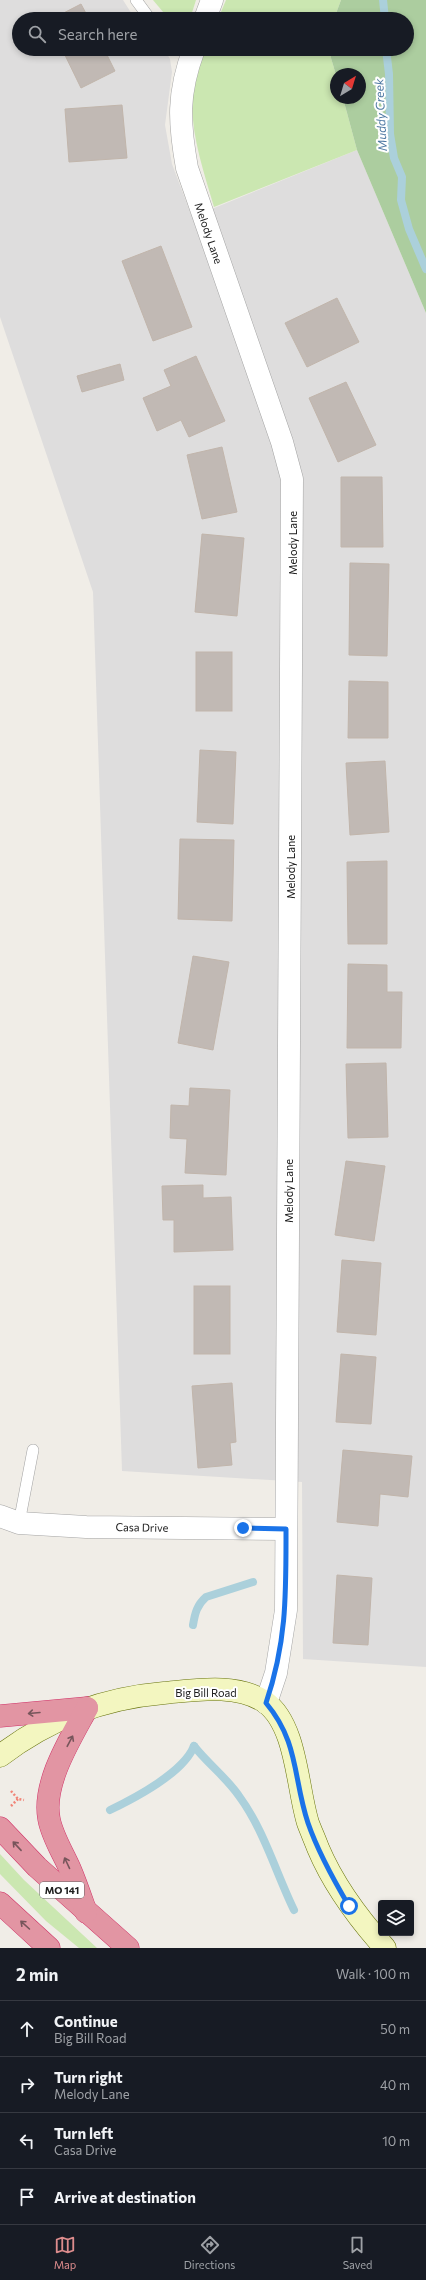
<!DOCTYPE html>
<html lang="en">
<head>
<meta charset="utf-8">
<style>
	:root { --surface:#171b24; --page:#20242c; --text:#f1f3f6; --muted:#9ea1a6; --line:#363941; --accent:#dd8c8d }
	body { margin:0; font-family:Commissioner,sans-serif; background:var(--page); color:var(--text) }
	.controls { position:absolute; right:12px; bottom:12px; display:grid; overflow:hidden; border-radius:4px; box-shadow:0 2px 6px #0003 }
	.controls button { width:36px; height:36px; display:grid; place-items:center; padding:0; border:0; border-bottom:1px solid var(--line); background:var(--surface); color:var(--text); font:20px sans-serif }
	.compass { position:absolute; left:330px; top:68px; width:36px; height:36px; border-radius:50%; background:var(--surface); box-shadow:0 2px 6px #0003; rotate:38deg }
	.stop { position:absolute; width:12px; height:12px; margin:-9px; border:3px solid #1a73e8; border-radius:50%; background:#fff }
	.stop.end { background:#1a73e8; border-color:#fff; box-shadow:0 1px 4px #0008 }
	.list { margin:0; padding:0; list-style:none }
	h2 { display:flex; justify-content:space-between; align-items:center; height:52px; margin:0; padding:0 16px; font-size:17px }
	h2 small { font-size:13px; font-weight:400; color:var(--muted) }
	.list li { display:grid; grid-template-columns:26px 1fr auto; gap:12px; align-items:center; box-sizing:border-box; height:56px; padding:0 16px; border-top:1px solid var(--line) }
	.list b { display:block; font-size:15px; white-space:nowrap }
	.list p { margin:0; font-size:13px; white-space:nowrap; color:var(--muted) }
	.list em { font-size:13px; font-style:normal; color:var(--muted) }
	.icon { flex:none; width:22px; height:22px; fill:none; stroke:currentColor; stroke-width:2; stroke-linecap:round; stroke-linejoin:round }
	.map { position:relative; flex:none; width:426px; height:1948px; overflow:hidden }
	.search { position:absolute; background:var(--surface); box-shadow:0 2px 6px #0003; left:12px; right:12px; top:12px; height:44px; display:flex; align-items:center; gap:10px; box-sizing:border-box; padding:0 14px; border-radius:22px; color:var(--muted); font-size:15px }
	.sheet { height:276px; background:var(--surface) }
	nav { display:flex; justify-content:space-around; align-items:center; box-sizing:border-box; height:56px; border-top:1px solid var(--line); background:var(--surface); font-size:11px; color:var(--muted) }
	nav a { display:grid; justify-items:center; gap:2px }
	nav .on { color:var(--accent) }
	.map>svg:first-child { display:block }
	.residential { fill:#dedddd }
	.grass { fill:#cbe7b1 }
	.forest { fill:#accd9f }
	.lines { fill:none; stroke-linecap:round; stroke-linejoin:round }
	.stream { stroke:#abd0db; stroke-width:8 }
	.building { fill:#c1b9b4; stroke:#c1b5ab }
	.lane-casing { stroke:#a4a4a4; stroke-width:12 }
	.street-casing { stroke:#a4a4a4; stroke-width:23 }
	.secondary-casing { stroke:#67730c; stroke-width:23 }
	.highway-casing { stroke:#d13268; stroke-width:23 }
	.path { stroke:#f18477; stroke-width:2.5; stroke-dasharray:2 2; stroke-linecap:butt }
	.lane { stroke:#fff; stroke-width:11 }
	.street { stroke:#fff; stroke-width:22 }
	.secondary { stroke:#f3f6c0; stroke-width:22 }
	.highway { stroke:#e295a3; stroke-width:22 }
	.oneway { stroke:#77555b }
	.route { stroke:#1a73e8; stroke-width:5 }
	.labels { text-anchor:middle; dominant-baseline:central; stroke-width:4; stroke-linejoin:round; paint-order:stroke }
	.shield { fill:#fff; stroke:#636363; stroke-width:1 }
	.shield-label { font-size:10px; font-weight:bold; fill:#202020 }
	.street-label { font-size:11px; fill:#202020; stroke:#fff }
	.water-label { font-size:12px; font-style:italic; fill:#4f79a3; stroke:#fff }
</style>
</head>
<body>
<div class="map">
<svg width="426" height="1948" viewBox="0 0 426 1948">
	<rect width="100%" height="100%" fill="#f0ede7"/>
	<path class="residential" d="M 0,0 L 123,0 L 135,19 L 19,19 L 19,49 L 164,49 L 170,59 L 172,72 L 165,125 L 172,164 L 192,217 L 357,150 L 426,313 L 426,1667 L 303,1659 L 302,1482 L 122,1471 L 93,592 L 0,317 Z"/>
	<g class="grass">
		<path d="M 153,0 L 196,0 L 190,19 L 169,19 Z"/>
		<path d="M 226,0 L 341,0 L 334,19 L 218,19 Z"/>
		<path d="M 204,49 L 331,49 L 331,58 L 336,75 L 336,98 L 343,98 L 357,150 L 214,207 C 199,155 179,103 204,49 Z"/>
		<path d="M 0,1854 L 24,1880 L 97,1948 L 79,1948 L 46,1921 L 0,1874 Z"/>
	</g>
	<path class="forest" d="M 341,0 L 426,0 L 426,313 L 357,150 L 343,98 L 360,98 L 360,74 L 336,75 L 331,58 L 331,49 L 407,49 L 407,19 L 334,19 Z"/>
	<g class="lines">
		<g class="stream">
			<path d="M 383,0 L 385,19"/>
			<path d="M 386,49 L 389,74 L 390,134 L 394,158 L 402,177 L 401,200 L 409,229 L 426,269"/>
			<path d="M 193,1625 C 195,1613 197,1605 206,1597 L 253,1582"/>
			<path d="M 194,1746 C 208,1764 226,1777 239,1796 C 264,1830 276,1873 294,1910"/>
			<path d="M 110,1810 C 135,1798 184,1772 194,1746"/>
		</g>
	</g>
	<g class="building">
		<path d="M 81,4 L 89,19 L 52,19 Z"/>
		<path d="M 62,49 L 104,49 L 115,71 L 81,88 Z"/>
		<path d="M 122,105 L 127,158 L 69,162 L 65,109 Z"/>
		<path d="M 161,246 L 192,327 L 153,341 L 122,261 Z"/>
		<path d="M 337,298 L 359,342 L 307,367 L 285,323 Z"/>
		<path d="M 196,356 L 225,421 L 189,437 L 181,420 L 157,431 L 143,398 L 171,386 L 164,370 Z"/>
		<path d="M 120,364 L 124,380 L 82,392 L 77,376 Z"/>
		<path d="M 346,382 L 376,445 L 338,462 L 309,398 Z"/>
		<path d="M 222,447 L 237,512 L 202,519 L 187,455 Z"/>
		<path d="M 341,477 L 382,477 L 383,547 L 341,547 Z"/>
		<path d="M 202,534 L 244,538 L 237,616 L 195,612 Z"/>
		<path d="M 350,563 L 389,564 L 387,656 L 349,655 Z"/>
		<rect x="196" y="652" width="36" height="59"/>
		<path d="M 349,681 L 388,682 L 388,738 L 348,738 Z"/>
		<path d="M 200,750 L 236,752 L 233,824 L 197,822 Z"/>
		<path d="M 385,761 L 389,832 L 350,835 L 346,763 Z"/>
		<path d="M 180,839 L 234,840 L 232,921 L 178,919 Z"/>
		<path d="M 387,861 L 387,944 L 348,944 L 347,862 Z"/>
		<path d="M 193,956 L 229,962 L 213,1050 L 178,1043 Z"/>
		<path d="M 348,964 L 387,965 L 387,992 L 402,992 L 401,1048 L 347,1048 Z"/>
		<path d="M 386,1063 L 388,1137 L 348,1138 L 346,1064 Z"/>
		<path d="M 190,1088 L 230,1090 L 226,1175 L 185,1173 L 187,1139 L 170,1138 L 171,1105 L 189,1106 Z"/>
		<path d="M 346,1161 L 385,1166 L 374,1241 L 335,1235 Z"/>
		<path d="M 203,1185 L 203,1198 L 231,1197 L 233,1250 L 174,1252 L 174,1220 L 163,1220 L 162,1186 Z"/>
		<path d="M 342,1260 L 381,1263 L 376,1335 L 337,1332 Z"/>
		<rect x="194" y="1286" width="36" height="68"/>
		<path d="M 341,1354 L 376,1357 L 371,1424 L 336,1422 Z"/>
		<path d="M 232,1383 L 236,1442 L 230,1443 L 232,1465 L 198,1468 L 192,1386 Z"/>
		<path d="M 343,1450 L 412,1456 L 408,1497 L 380,1494 L 378,1526 L 337,1522 Z"/>
		<path d="M 337,1575 L 372,1578 L 368,1645 L 333,1643 Z"/>
	</g>
	<g class="lines">
		<defs>
			<g id="lane">
				<path d="M 136,0 L 150,19"/>
				<path d="M 19,1523 L 33,1450"/>
			</g>
			<g id="street">
				<path d="M 205,19 L 212,0"/>
				<path d="M 194,49 C 177,94 179,123 187,168 L 282,442 L 292,479 L 286,1610 L 276,1673 L 266,1703"/>
				<path d="M 0,1516 L 19,1523 L 86,1527 L 286,1529"/>
			</g>
			<path id="secondary" d="M 0,1756 C 48,1719 104,1698 164,1693 C 196,1690 237,1683 265,1702 C 297,1725 297,1788 308,1823 C 311,1831 315,1840 318,1848 C 334,1886 358,1918 385,1948"/>
			<g id="highway">
				<path d="M 0,1716 L 87,1708"/>
				<path d="M 0,1828 L 37,1867 L 128,1948"/>
				<path d="M 0,1903 L 49,1948"/>
				<path d="M 86,1912 C 81,1898 76,1883 70,1869 C 63,1853 52,1836 49,1819 C 42,1783 71,1738 87,1708"/>
			</g>
		</defs>
		<use href="#lane" class="lane-casing"/>
		<use href="#street" class="street-casing"/>
		<use href="#secondary" class="secondary-casing"/>
		<use href="#highway" class="highway-casing"/>
		<g class="path">
			<path d="M 11,1791 L 18,1799 L 24,1800"/>
			<path d="M 11,1806 L 18,1799"/>
		</g>
		<use href="#lane" class="lane"/>
		<use href="#street" class="street"/>
		<use href="#secondary" class="secondary"/>
		<use href="#highway" class="highway"/>
	</g>
	<defs><path id="oneway-shaft" d="M-6 0H5M1.5-3L5.5 0L1.5 3" fill="none" stroke-width="1.6" stroke-linecap="round" stroke-linejoin="round"/></defs>
	<g class="oneway">
		<use href="#oneway-shaft" transform="translate(34 1713) rotate(175)"/>
		<use href="#oneway-shaft" transform="translate(70 1741) rotate(-62)"/>
		<use href="#oneway-shaft" transform="translate(17 1846) rotate(-133)"/>
		<use href="#oneway-shaft" transform="translate(67 1863) rotate(-115)"/>
		<use href="#oneway-shaft" transform="translate(25 1925) rotate(-138)"/>
	</g>
	<g class="lines">
		<path class="route" d="M 243,1528 L 286,1529 C 286,1594 287,1641 266,1703 C 299,1742 293,1778 308,1823 C 318,1852 333,1879 349,1906"/>
	</g>
	<g class="labels">
		<rect class="shield" x="40" y="1882" width="44" height="16" rx="3"/>
		<g class="shield-label">
			<text x="62" y="1890">MO 141</text>
		</g>
		<g class="street-label">
			<text transform="translate(209 233) rotate(71)">Melody Lane</text>
			<text transform="translate(292 543) rotate(-90)">Melody Lane</text>
			<text transform="translate(290 867) rotate(-90)">Melody Lane</text>
			<text transform="translate(288 1191) rotate(-90)">Melody Lane</text>
			<text transform="translate(142 1527) rotate(1)">Casa Drive</text>
			<text x="206" y="1692">Big Bill Road</text>
		</g>
		<g class="water-label">
			<text transform="translate(380 115) rotate(-93)">Muddy Creek</text>
		</g>
	</g>
</svg>
<div class="controls">
<button><svg class="icon" aria-label="layers" viewBox="0 0 24 24"><path d="M12 4l9 5-9 5-9-5zM3 14l9 5 9-5"/></svg></button>
</div>
<svg class="compass" viewBox="-18 -18 36 36"><path d="M0-13l5 13h-10z" fill="#e53935"/><path d="M0 13l5-13h-10z" fill="#9ea1a6"/></svg>
<div class="stop" style="left:349px;top:1906px"></div>
<div class="stop end" style="left:243px;top:1528px"></div>
<div class="search"><svg class="icon" aria-label="search" viewBox="0 0 24 24"><circle cx="10" cy="10" r="6"/><path d="M15 15l6 6"/></svg>Search here</div>
</div>
<section class="sheet">
<h2>2 min<small>Walk · 100 m</small></h2>
<ul class="list">
<li><svg class="icon" aria-label="ahead" viewBox="0 0 24 24"><path d="M12 20V5M6 11l6-6 6 6"/></svg><div><b>Continue</b><p>Big Bill Road</p></div><em>50 m</em></li>
<li><svg class="icon" aria-label="right" viewBox="0 0 24 24"><path d="M7 20v-9h11M14 6l5 5-5 5"/></svg><div><b>Turn right</b><p>Melody Lane</p></div><em>40 m</em></li>
<li><svg class="icon" aria-label="left" viewBox="0 0 24 24"><path d="M17 20v-9H6M10 6l-5 5 5 5"/></svg><div><b>Turn left</b><p>Casa Drive</p></div><em>10 m</em></li>
<li><svg class="icon" aria-label="arrive" viewBox="0 0 24 24"><path d="M6 21V4h12l-3 4 3 4H6"/></svg><div><b>Arrive at destination</b></div></li>
</ul>
</section>
<nav>
<a class="on"><svg class="icon" aria-label="map" viewBox="0 0 24 24"><path d="M3 6l6-2 6 2 6-2v14l-6 2-6-2-6 2zM9 4v14M15 6v14"/></svg>Map</a>
<a><svg class="icon" aria-label="directions" viewBox="0 0 24 24"><path d="M12 3l9 9-9 9-9-9zM9 14v-3h6M13 9l2 2-2 2"/></svg>Directions</a>
<a><svg class="icon" aria-label="saved" viewBox="0 0 24 24"><path d="M7 4h10v16l-5-4-5 4z"/></svg>Saved</a>
</nav>
</body>
</html>
